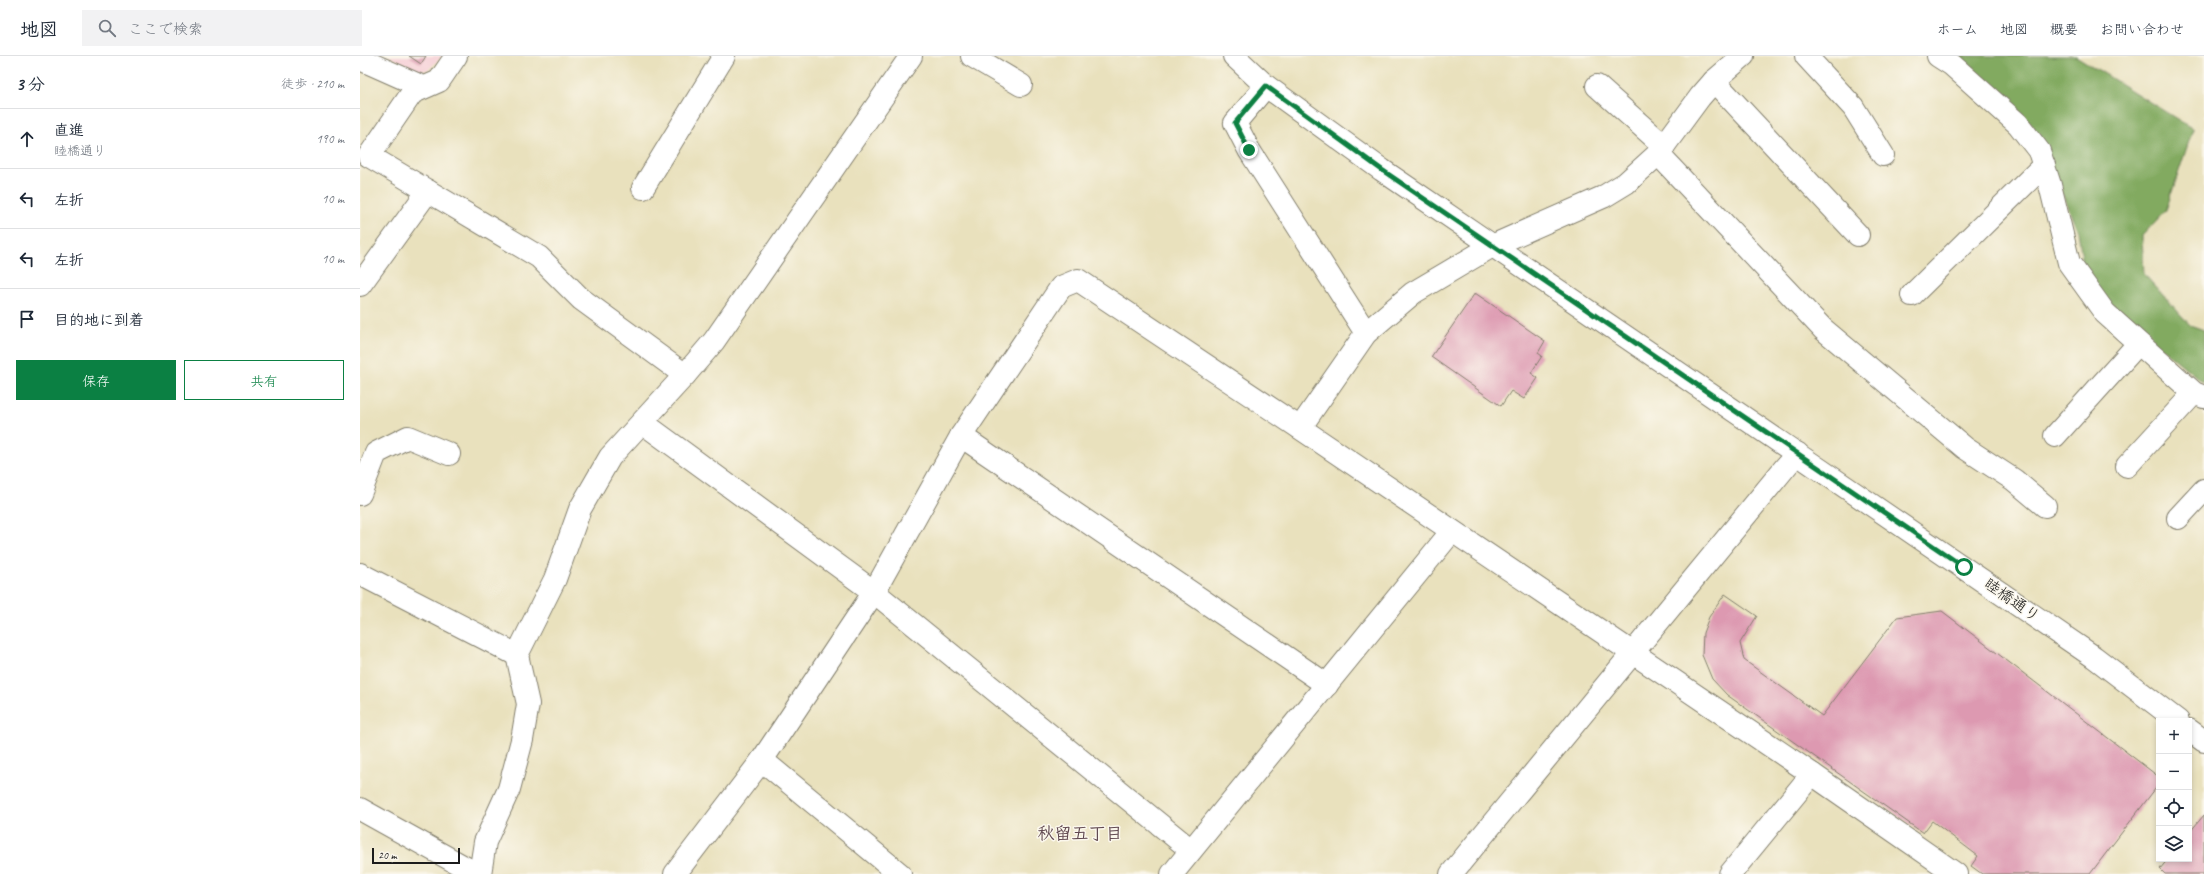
<!DOCTYPE html>
<html lang="ja">
<head>
<meta charset="utf-8">
<style>
	:root { --surface:#fff; --page:#f2f2f3; --text:#1f2937; --muted:#747a83; --line:#e0e1e3; --accent:#0b8043 }
	body { margin:0; font-family:Caveat,"Klee One",sans-serif; background:var(--page); color:var(--text) }
	.controls { position:absolute; right:12px; bottom:12px; display:grid; overflow:hidden; border-radius:0px; box-shadow:0 2px 6px #0003 }
	.controls button { width:36px; height:36px; display:grid; place-items:center; padding:0; border:0; border-bottom:1px solid var(--line); background:var(--surface); color:var(--text); font:20px sans-serif }
	.scale { position:absolute; left:12px; bottom:10px; width:88px; box-sizing:border-box; padding-left:4px; border:2px solid #1c1c1c; border-top:0; font-size:11px; line-height:14px; white-space:nowrap; color:#1c1c1c; -webkit-text-stroke:3px #fbf7ec; paint-order:stroke }
	.stop { position:absolute; width:12px; height:12px; margin:-9px; border:3px solid #0b8043; border-radius:50%; background:#fff }
	.stop.end { background:#0b8043; border-color:#fff; box-shadow:0 1px 4px #0008 }
	.list { margin:0; padding:0; list-style:none }
	h2 { display:flex; justify-content:space-between; align-items:center; height:52px; margin:0; padding:0 16px; font-size:17px }
	h2 small { font-size:13px; font-weight:400; color:var(--muted) }
	.list li { display:grid; grid-template-columns:26px 1fr auto; gap:12px; align-items:center; box-sizing:border-box; height:60px; padding:0 16px; border-top:1px solid var(--line) }
	.list b { display:block; font-size:15px; white-space:nowrap }
	.list p { margin:0; font-size:13px; white-space:nowrap; color:var(--muted) }
	.list em { font-size:13px; font-style:normal; color:var(--muted) }
	.actions { display:flex; gap:8px; padding:12px 16px }
	.actions a { flex:1; padding:9px 0; border:1px solid var(--accent); border-radius:0px; text-align:center; font-size:14px; color:var(--accent) }
	.actions .main { background:var(--accent); color:#fff }
	.icon { flex:none; width:22px; height:22px; fill:none; stroke:currentColor; stroke-width:2; stroke-linecap:round; stroke-linejoin:round }
	.map { position:relative; flex:none; width:1844px; height:818px; overflow:hidden }
	header { display:flex; align-items:center; gap:24px; box-sizing:border-box; height:56px; padding:0 20px; background:var(--surface); border-bottom:1px solid var(--line) }
	header strong { font-size:19px }
	nav { display:flex; gap:22px; margin-inline-start:auto; font-size:14px }
	.search { width:280px; height:36px; background:var(--page); display:flex; align-items:center; gap:10px; box-sizing:border-box; padding:0 14px; border-radius:0px; color:var(--muted); font-size:15px }
	main { display:flex }
	aside { flex:1; background:var(--surface) }
	.map>svg:first-child { display:block }
	.built { fill:#f6cfd7 }
	.forest { fill:#82aa61; stroke:#4f633e }
	.building { fill:#dd99b1 }
	.lines { fill:none; stroke-linecap:round; stroke-linejoin:round }
	.minor-casing { stroke:#827e6c; stroke-width:24 }
	.major-casing { stroke:#827e6c; stroke-width:24 }
	.minor { stroke:#fff; stroke-width:22 }
	.major { stroke:#fff; stroke-width:22 }
	.route { stroke:#0b8043; stroke-width:5 }
	.labels { text-anchor:middle; dominant-baseline:central; stroke-width:3; stroke-linejoin:round; paint-order:stroke }
	.street-label { font-size:16px; fill:#1c1c1c; stroke:#fbf7ec }
	.neighbourhood-label { font-size:17px; font-weight:bold; fill:#604850; stroke:#fbf7ec }
</style>
</head>
<body>
<header>
<strong>地図</strong>
<div class="search"><svg class="icon" aria-label="search" viewBox="0 0 24 24"><circle cx="10" cy="10" r="6"/><path d="M15 15l6 6"/></svg>ここで検索</div>
<nav><a>ホーム</a><a>地図</a><a>概要</a><a>お問い合わせ</a></nav>
</header>
<main>
<aside>
<h2>3 分<small>徒歩 · 210 m</small></h2>
<ul class="list">
<li><svg class="icon" aria-label="ahead" viewBox="0 0 24 24"><path d="M12 20V5M6 11l6-6 6 6"/></svg><div><b>直進</b><p>睦橋通り</p></div><em>190 m</em></li>
<li><svg class="icon" aria-label="left" viewBox="0 0 24 24"><path d="M17 20v-9H6M10 6l-5 5 5 5"/></svg><div><b>左折</b></div><em>10 m</em></li>
<li><svg class="icon" aria-label="left" viewBox="0 0 24 24"><path d="M17 20v-9H6M10 6l-5 5 5 5"/></svg><div><b>左折</b></div><em>10 m</em></li>
<li><svg class="icon" aria-label="arrive" viewBox="0 0 24 24"><path d="M6 21V4h12l-3 4 3 4H6"/></svg><div><b>目的地に到着</b></div></li>
</ul>
<div class="actions"><a class="main">保存</a><a>共有</a></div>
</aside>
<div class="map">
<svg width="1844" height="818" viewBox="0 0 1844 818">
	<rect width="100%" height="100%" fill="#fbf7ec"/>
	<filter id="ink" filterUnits="userSpaceOnUse"><feTurbulence type="fractalNoise" baseFrequency=".025" numOctaves="2"/><feDisplacementMap in="SourceGraphic" scale="8" xChannelSelector="R" yChannelSelector="G"/><feConvolveMatrix kernelMatrix="1 2 1 2 8 2 1 2 1" color-interpolation-filters="sRGB"/></filter>
	<filter id="wash" filterUnits="userSpaceOnUse"><feTurbulence type="fractalNoise" baseFrequency=".012" numOctaves="4" result="noise"/><feDisplacementMap in="SourceGraphic" scale="16" xChannelSelector="R" yChannelSelector="G"/><feGaussianBlur stdDeviation="0.9" result="paint"/><feColorMatrix in="noise" values="0 0 0 0 0 0 0 0 0 0 0 0 0 0 0 0 0 1.4 0 .05"/><feComposite in="paint" operator="in"/></filter>
	<g filter="url(#wash)">
		<rect width="100%" height="100%" fill="#e9e1bd"/>
		<path class="built" d="M 28,0 L 83,0 L 68,14 L 59,15 Z"/>
		<path class="forest" d="M 1585,0 L 1716,0 L 1833,73 L 1806,154 L 1782,180 L 1784,218 L 1830,269 L 1844,274 L 1844,327 L 1726,230 L 1718,175 L 1672,68 Z"/>
		<g id="blocks">
			<g class="building">
				<path d="M 49,0 L 66,0 L 61,8 Z"/>
				<path d="M 1115,237 L 1185,285 L 1178,297 L 1182,300 L 1171,317 L 1178,322 L 1164,343 L 1151,335 L 1141,350 L 1071,301 Z"/>
				<path d="M 1365,538 L 1397,560 L 1380,587 L 1384,604 L 1462,660 L 1537,561 L 1582,555 L 1799,721 L 1799,728 L 1730,818 L 1622,818 L 1611,810 L 1618,800 L 1572,765 L 1563,777 L 1367,639 L 1352,623 L 1342,599 L 1343,577 L 1349,561 Z"/>
				<path d="M 1844,759 L 1844,818 L 1805,818 L 1800,813 L 1808,803 L 1829,803 L 1829,777 Z"/>
			</g>
		</g>
	</g>
	<g filter="url(#ink)">
		<use href="#blocks" fill-opacity="0" stroke="#827e6c" stroke-width="1"/>
		<g class="lines">
			<defs>
				<g id="minor">
					<path d="M 96,0 L 79,25 L 52,37 L 9,100 L 179,201 L 221,243 L 325,319"/>
					<path d="M 612,0 L 661,29"/>
					<path d="M 1446,0 L 1493,51 L 1523,99"/>
					<path d="M 1578,0 L 1592,9 L 1658,68 L 1679,95 L 1690,129 L 1709,207 L 1745,257 L 1834,337 L 1844,341"/>
					<path d="M 0,3 L 63,31"/>
					<path d="M 1354,25 L 1498,179"/>
					<path d="M 906,30 L 875,67 L 889,94 L 1006,277"/>
					<path d="M 1237,30 L 1304,90"/>
					<path d="M 1298,98 L 1463,273 L 1605,392 L 1654,424 L 1685,450"/>
					<path d="M 283,132 L 364,0"/>
					<path d="M 0,229 L 68,135"/>
					<path d="M 1552,239 L 1684,109"/>
					<path d="M 283,367 L 514,536 L 831,794"/>
					<path d="M 940,372 L 1006,277 L 1053,237 L 1134,189 L 1243,141 L 1266,127 L 1298,98 L 1340,41 L 1354,25 L 1383,0"/>
					<path d="M 601,380 L 967,629"/>
					<path d="M 1695,380 L 1778,288"/>
					<path d="M 1767,410 L 1834,337"/>
					<path d="M 0,438 L 16,397 L 48,381 L 89,398"/>
					<path d="M 1818,462 L 1844,434"/>
					<path d="M 0,518 L 157,599"/>
					<path d="M 402,704 L 540,818"/>
					<path d="M 0,753 L 117,818"/>
					<path d="M 120,818 L 125,786 L 149,733 L 162,684 L 168,648 L 157,599 L 195,523 L 220,453 L 250,401 L 325,319 L 354,285 L 551,0"/>
					<path d="M 315,818 L 402,704 L 514,536 L 601,380 L 701,231 L 718,224 L 940,372 L 1452,718 L 1596,818"/>
					<path d="M 812,818 L 1092,475"/>
					<path d="M 1091,818 L 1437,397"/>
					<path d="M 1370,818 L 1452,718"/>
				</g>
				<g id="major">
					<path d="M 874,0 L 906,30 L 1022,114 L 1734,601 L 1818,665"/>
					<path d="M 1829,674 L 1844,685"/>
				</g>
			</defs>
			<use href="#minor" class="minor-casing"/>
			<use href="#major" class="major-casing"/>
			<use href="#minor" class="minor"/>
			<use href="#major" class="major"/>
		</g>
	</g>
	<g class="lines" filter="url(#ink)">
		<path class="route" d="M 889,94 L 875,67 L 906,30 L 1022,114 L 1604,511"/>
	</g>
	<g class="labels">
		<g class="street-label">
			<text transform="translate(1652 544) rotate(35)">睦橋通り</text>
		</g>
		<g class="neighbourhood-label">
			<text x="720" y="777">秋留五丁目</text>
		</g>
	</g>
</svg>
<div class="controls">
<button>+</button>
<button>−</button>
<button><svg class="icon" aria-label="locate" viewBox="0 0 24 24"><circle cx="12" cy="12" r="6"/><path d="M12 2v4M12 18v4M2 12h4M18 12h4"/></svg></button>
<button><svg class="icon" aria-label="layers" viewBox="0 0 24 24"><path d="M12 4l9 5-9 5-9-5zM3 14l9 5 9-5"/></svg></button>
</div>
<div class="scale">20 m</div>
<div class="stop" style="left:1604px;top:511px"></div>
<div class="stop end" style="left:889px;top:94px"></div>
</div>
</main>
</body>
</html>
